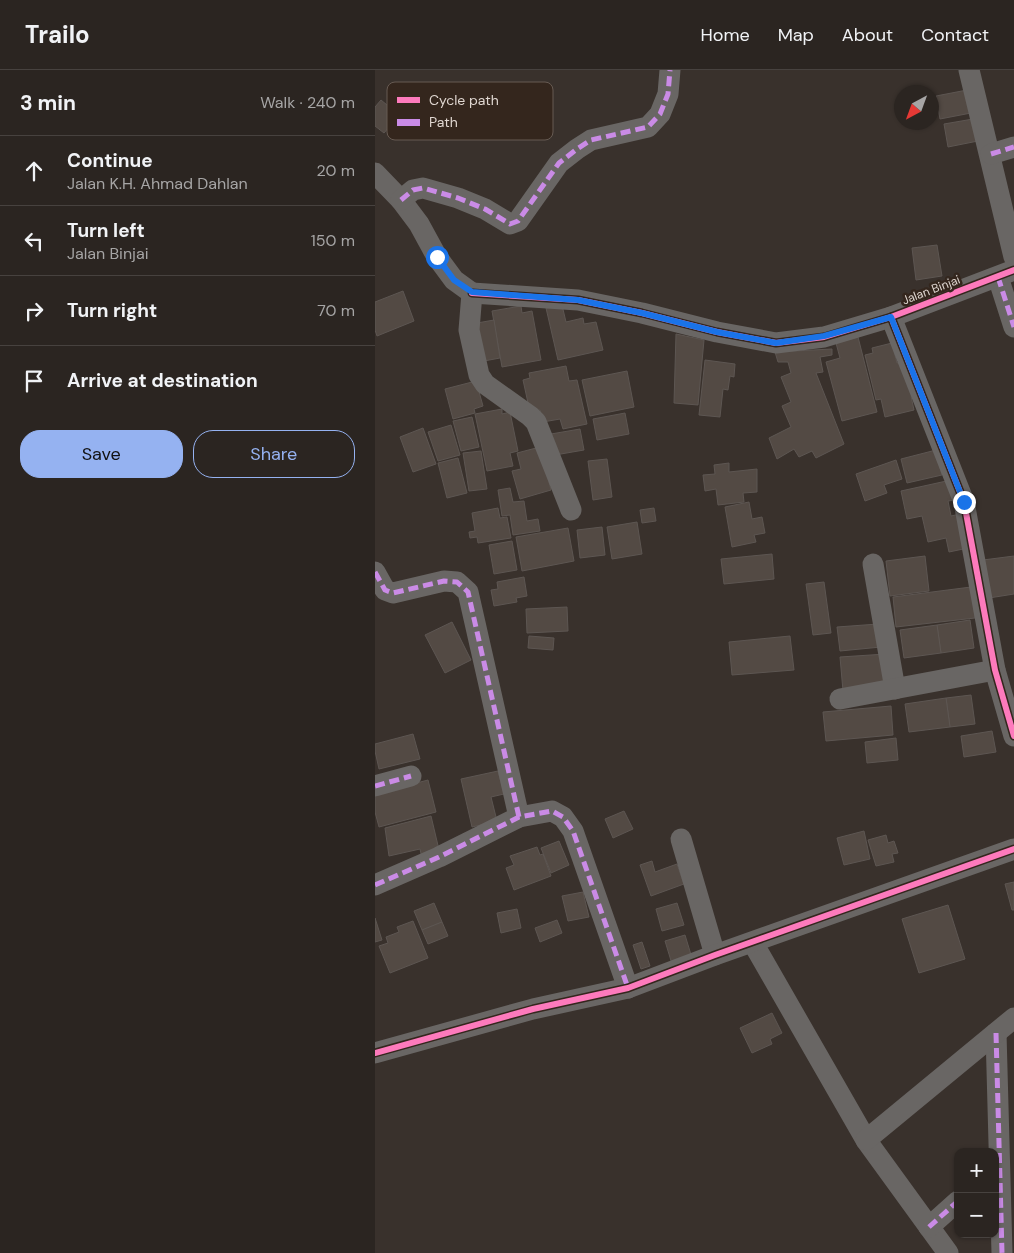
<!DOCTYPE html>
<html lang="en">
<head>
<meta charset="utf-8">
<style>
	:root { --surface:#2b2521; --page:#37312e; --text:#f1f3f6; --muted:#a6a5a5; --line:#47423f; --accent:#95b2f1 }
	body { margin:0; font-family:"DM Sans",sans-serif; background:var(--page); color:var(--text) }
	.controls { position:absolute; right:15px; bottom:15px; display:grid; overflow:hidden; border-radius:10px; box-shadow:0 1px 4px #0004 }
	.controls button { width:45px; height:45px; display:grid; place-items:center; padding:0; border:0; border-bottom:1px solid var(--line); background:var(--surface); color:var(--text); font:25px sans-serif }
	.compass { position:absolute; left:519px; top:15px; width:45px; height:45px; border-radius:50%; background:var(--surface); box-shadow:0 1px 4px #0004; rotate:221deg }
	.stop { position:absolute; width:15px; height:15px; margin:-11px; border:4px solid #1a73e8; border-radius:50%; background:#fff }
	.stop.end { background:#1a73e8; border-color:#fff; box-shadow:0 1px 5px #0008 }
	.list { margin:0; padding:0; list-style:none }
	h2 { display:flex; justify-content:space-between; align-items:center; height:65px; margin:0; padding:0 20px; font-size:21px }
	h2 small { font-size:16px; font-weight:400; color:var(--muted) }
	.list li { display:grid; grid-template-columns:32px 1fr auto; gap:15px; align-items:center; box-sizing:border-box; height:70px; padding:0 20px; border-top:1px solid var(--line) }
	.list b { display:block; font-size:19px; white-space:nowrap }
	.list p { margin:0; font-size:16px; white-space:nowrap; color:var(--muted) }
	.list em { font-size:16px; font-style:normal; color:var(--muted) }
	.actions { display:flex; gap:10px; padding:15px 20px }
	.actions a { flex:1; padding:11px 0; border:1px solid var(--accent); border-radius:20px; text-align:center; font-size:18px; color:var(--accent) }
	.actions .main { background:var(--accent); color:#111 }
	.icon { flex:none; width:28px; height:28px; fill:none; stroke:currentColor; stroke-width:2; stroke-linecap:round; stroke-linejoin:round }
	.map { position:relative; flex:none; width:639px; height:1183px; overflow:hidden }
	header { display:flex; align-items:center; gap:30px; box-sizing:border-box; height:70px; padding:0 25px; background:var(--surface); border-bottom:1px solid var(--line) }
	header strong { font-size:24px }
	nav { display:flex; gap:28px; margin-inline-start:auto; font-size:18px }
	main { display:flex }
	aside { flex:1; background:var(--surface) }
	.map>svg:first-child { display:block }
	.building { fill:#534a44; stroke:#5d5652 }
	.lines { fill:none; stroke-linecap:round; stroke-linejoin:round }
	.minor { stroke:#696664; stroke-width:21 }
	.quiet { stroke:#ca8be6; stroke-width:5; stroke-dasharray:10 5; stroke-linecap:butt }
	.cycleway-casing { stroke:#34261d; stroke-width:9 }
	.cycleway { stroke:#fd7abc; stroke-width:6 }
	.route { stroke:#1a73e8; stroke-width:6 }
	.labels { text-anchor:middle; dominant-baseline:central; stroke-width:5; stroke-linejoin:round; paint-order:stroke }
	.street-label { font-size:12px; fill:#dfd6d0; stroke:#34261d }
	.key { fill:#34261d; stroke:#675b53; stroke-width:1 }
	.key-label { font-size:14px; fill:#dfd6d0 }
</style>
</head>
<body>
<header>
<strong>Trailo</strong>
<nav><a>Home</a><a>Map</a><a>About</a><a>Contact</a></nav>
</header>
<main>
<aside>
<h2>3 min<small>Walk · 240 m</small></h2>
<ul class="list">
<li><svg class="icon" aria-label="ahead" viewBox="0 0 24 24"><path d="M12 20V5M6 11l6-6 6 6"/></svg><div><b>Continue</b><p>Jalan K.H. Ahmad Dahlan</p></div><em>20 m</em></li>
<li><svg class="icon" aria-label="left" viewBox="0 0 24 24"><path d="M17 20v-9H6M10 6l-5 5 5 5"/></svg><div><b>Turn left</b><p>Jalan Binjai</p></div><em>150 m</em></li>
<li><svg class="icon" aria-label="right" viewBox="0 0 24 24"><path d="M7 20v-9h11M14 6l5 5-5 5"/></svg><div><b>Turn right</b></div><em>70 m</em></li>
<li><svg class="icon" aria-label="arrive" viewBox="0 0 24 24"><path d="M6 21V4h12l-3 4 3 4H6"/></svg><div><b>Arrive at destination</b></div></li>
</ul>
<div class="actions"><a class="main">Save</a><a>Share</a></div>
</aside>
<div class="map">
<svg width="639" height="1183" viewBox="0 0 639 1183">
	<rect width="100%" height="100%" fill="#39312c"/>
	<g class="building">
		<path d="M 592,20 L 596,43 L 565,49 L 561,26 Z"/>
		<path d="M 6,30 L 24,45 L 9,63 L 0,56 L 0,37 Z"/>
		<path d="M 598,49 L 603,71 L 573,77 L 569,54 Z"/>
		<path d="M 562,175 L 567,206 L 541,210 L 537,178 Z"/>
		<path d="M 28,221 L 39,251 L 2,266 L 0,260 L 0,232 Z"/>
		<path d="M 187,235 L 191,252 L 208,248 L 209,254 L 221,252 L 228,280 L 183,290 L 171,238 Z"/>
		<path d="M 146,236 L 147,243 L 157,241 L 166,290 L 127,297 L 117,241 Z"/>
		<path d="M 119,250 L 125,288 L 109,291 L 102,253 Z"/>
		<path d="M 301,264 L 329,270 L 323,335 L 299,333 Z"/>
		<path d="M 483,267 L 502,342 L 467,351 L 451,292 L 465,288 L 461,273 Z"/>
		<path d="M 517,273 L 522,293 L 532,290 L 541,324 L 536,326 L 539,340 L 510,347 L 506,329 L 501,330 L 490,285 L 498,283 L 497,278 Z"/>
		<path d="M 457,279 L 457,285 L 445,287 L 448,302 L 441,303 L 469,374 L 441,388 L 437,381 L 424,387 L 419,379 L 402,389 L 394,368 L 416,357 L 407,336 L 416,332 L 406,307 L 416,303 L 413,292 L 403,292 L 400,282 Z"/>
		<path d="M 330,290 L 360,294 L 359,307 L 355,306 L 353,320 L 348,319 L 345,347 L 324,345 Z"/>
		<path d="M 191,296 L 194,311 L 202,310 L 212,354 L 188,359 L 185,349 L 168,352 L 165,340 L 155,342 L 148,310 L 155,308 L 154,303 Z"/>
		<path d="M 252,301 L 259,337 L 215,346 L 207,310 Z"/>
		<path d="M 101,311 L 108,336 L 99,339 L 100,343 L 78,349 L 70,319 Z"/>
		<path d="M 127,339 L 127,344 L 135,342 L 143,381 L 135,383 L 138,396 L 112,401 L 100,344 Z"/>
		<path d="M 250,343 L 254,364 L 222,370 L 218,349 Z"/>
		<path d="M 97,347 L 104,377 L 86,381 L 78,351 Z"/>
		<path d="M 76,355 L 85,385 L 63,391 L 53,362 Z"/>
		<path d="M 48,358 L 61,394 L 38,402 L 25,367 Z"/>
		<path d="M 205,359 L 209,380 L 180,385 L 176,364 Z"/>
		<path d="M 165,377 L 176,420 L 145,429 L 137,401 L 146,399 L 142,383 Z"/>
		<path d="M 565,379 L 565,398 L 567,405 L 532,413 L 526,389 Z"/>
		<path d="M 106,381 L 112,419 L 94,421 L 88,383 Z"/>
		<path d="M 83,388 L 92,423 L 72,428 L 63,393 Z"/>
		<path d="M 232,389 L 237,427 L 218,430 L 213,391 Z"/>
		<path d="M 521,390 L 527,409 L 509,415 L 512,423 L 490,431 L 481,404 Z"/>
		<path d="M 354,393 L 354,402 L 382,399 L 382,422 L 368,423 L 369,432 L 343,435 L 341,419 L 330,421 L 328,405 L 340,404 L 339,395 Z"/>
		<path d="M 576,410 L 580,430 L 573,431 L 576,446 L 585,444 L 593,478 L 574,482 L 571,468 L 553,472 L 547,446 L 532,449 L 526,421 Z"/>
		<path d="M 135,418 L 138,432 L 149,431 L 152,451 L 163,449 L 165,461 L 138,465 L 135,445 L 127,446 L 123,420 Z"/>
		<path d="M 374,432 L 377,449 L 387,447 L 390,463 L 379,465 L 381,472 L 357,477 L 350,437 Z"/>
		<path d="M 123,438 L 125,448 L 132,447 L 136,468 L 103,473 L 102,467 L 95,468 L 94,462 L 100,461 L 97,443 Z"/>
		<path d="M 279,438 L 281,451 L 267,453 L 265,440 Z"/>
		<path d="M 262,452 L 267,484 L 237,489 L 232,457 Z"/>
		<path d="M 227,457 L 230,485 L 205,488 L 202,460 Z"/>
		<path d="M 193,458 L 199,491 L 147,501 L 141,467 Z"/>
		<path d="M 137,471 L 142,500 L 119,504 L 114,475 Z"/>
		<path d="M 397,484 L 399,509 L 349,514 L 346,489 Z"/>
		<path d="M 550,486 L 554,521 L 515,526 L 511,491 Z"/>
		<path d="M 639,486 L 639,524 L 614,528 L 608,490 Z"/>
		<path d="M 149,507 L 152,526 L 141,528 L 142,532 L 119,536 L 116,520 L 123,519 L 122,512 Z"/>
		<path d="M 449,512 L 456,563 L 438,565 L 431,514 Z"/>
		<path d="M 596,517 L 600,548 L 521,557 L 518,527 Z"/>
		<path d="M 192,537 L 193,561 L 152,563 L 151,539 Z"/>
		<path d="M 595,550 L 599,578 L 566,583 L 562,555 Z"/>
		<path d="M 77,552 L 96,590 L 70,603 L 50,565 Z"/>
		<path d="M 503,554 L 506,577 L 465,581 L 462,557 Z"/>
		<path d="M 562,555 L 566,583 L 529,588 L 525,560 Z"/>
		<path d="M 154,566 L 179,568 L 178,580 L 153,578 Z"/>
		<path d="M 415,566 L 419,600 L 357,605 L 354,572 Z"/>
		<path d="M 511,584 L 514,617 L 468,621 L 465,587 Z"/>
		<path d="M 596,625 L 600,654 L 575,657 L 571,628 Z"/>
		<path d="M 571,628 L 575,657 L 534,662 L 530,634 Z"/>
		<path d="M 516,636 L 518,665 L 451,671 L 448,642 Z"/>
		<path d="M 617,661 L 621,682 L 589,687 L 586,666 Z"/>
		<path d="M 38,664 L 45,689 L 4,699 L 0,681 L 0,674 Z"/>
		<path d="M 521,668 L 523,690 L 492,693 L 490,672 Z"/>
		<path d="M 123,701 L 129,724 L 116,727 L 122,751 L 97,757 L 86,709 Z"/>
		<path d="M 53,710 L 61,742 L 4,757 L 0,742 L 0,724 Z"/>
		<path d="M 249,741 L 258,759 L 238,768 L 230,749 Z"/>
		<path d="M 56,746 L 65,784 L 47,788 L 45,779 L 14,786 L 10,758 Z"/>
		<path d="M 489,761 L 495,789 L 469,795 L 462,768 Z"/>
		<path d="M 511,765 L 513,773 L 519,771 L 523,783 L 517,784 L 519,792 L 501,796 L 493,770 Z"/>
		<path d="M 184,771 L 194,795 L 176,803 L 166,778 Z"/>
		<path d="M 162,777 L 165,785 L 168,784 L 176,806 L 139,820 L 131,798 L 139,795 L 135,786 Z"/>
		<path d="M 277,791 L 280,802 L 302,794 L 309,814 L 276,826 L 265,795 Z"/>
		<path d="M 639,812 L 639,840 L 637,840 L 630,814 Z"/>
		<path d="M 208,822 L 214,847 L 193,851 L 187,826 Z"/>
		<path d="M 59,833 L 67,852 L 47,860 L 39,841 Z"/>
		<path d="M 302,833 L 309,855 L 287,861 L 281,839 Z"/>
		<path d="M 573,835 L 590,889 L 544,903 L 527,849 Z"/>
		<path d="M 142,839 L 146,858 L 126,863 L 122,843 Z"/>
		<path d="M 0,848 L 7,870 L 0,872 Z"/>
		<path d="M 182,850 L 187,863 L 165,872 L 160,858 Z"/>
		<path d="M 38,851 L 53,888 L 15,903 L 4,876 L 13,873 L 11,867 L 24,862 L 22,857 Z"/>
		<path d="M 67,852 L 73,866 L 53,874 L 47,860 Z"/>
		<path d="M 310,865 L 317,888 L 297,894 L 290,871 Z"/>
		<path d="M 267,872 L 275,896 L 266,899 L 258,875 Z"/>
		<path d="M 397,943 L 407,963 L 395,969 L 397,974 L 377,983 L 365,958 Z"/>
	</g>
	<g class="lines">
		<g class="minor">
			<path d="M 594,0 L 639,187"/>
			<path d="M 616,84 L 639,77"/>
			<path d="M 0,103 L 26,130 L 44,154 L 62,187 L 79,210 L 97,223"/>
			<path d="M 26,130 L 38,120 L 48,118 L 83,128 L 110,139 L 135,154 L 143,151 L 184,93 L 202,79 L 216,70 L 273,57 L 285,44 L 293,24 L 295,0"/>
			<path d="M 623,207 L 639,257"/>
			<path d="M 97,223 L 203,230 L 267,243 L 342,262 L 401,273 L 449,267 L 516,247 L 639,200"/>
			<path d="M 97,223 L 94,260 L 104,305 L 110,314 L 155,346 L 161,352 L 196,440"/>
			<path d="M 516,247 L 589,432 L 620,600 L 639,666"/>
			<path d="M 498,494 L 520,619"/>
			<path d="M 0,502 L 10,520 L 18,523 L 69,511 L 82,512 L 93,522 L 144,747"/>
			<path d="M 465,629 L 620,600"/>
			<path d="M 0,716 L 36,706"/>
			<path d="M 306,769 L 340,885"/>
			<path d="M 0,815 L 64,787 L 144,747 L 177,741 L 188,747 L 198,761 L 253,918"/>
			<path d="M 378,873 L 491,1070 L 573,1183"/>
			<path d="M 621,963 L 627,1183"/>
			<path d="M 0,983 L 158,939 L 253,918 L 340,885 L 639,779"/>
			<path d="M 491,1070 L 639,948"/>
			<path d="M 554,1157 L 583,1131"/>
		</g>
		<g class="quiet">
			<path d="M 616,84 L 639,77"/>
			<path d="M 26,130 L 38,120 L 48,118 L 83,128 L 110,139 L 135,154 L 143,151 L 184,93 L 202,79 L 216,70 L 273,57 L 285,44 L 293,24 L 295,0"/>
			<path d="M 623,207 L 639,257"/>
			<path d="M 0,502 L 10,520 L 18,523 L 69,511 L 82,512 L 93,522 L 144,747"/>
			<path d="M 0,716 L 36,706"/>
			<path d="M 0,815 L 64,787 L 144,747 L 177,741 L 188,747 L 198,761 L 253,918"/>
			<path d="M 621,963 L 627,1183"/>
			<path d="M 554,1157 L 583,1131"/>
		</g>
		<defs>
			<g id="cycleway">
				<path d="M 97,223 L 203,230 L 267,243 L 342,262 L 401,273 L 449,267 L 516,247 L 639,200"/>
				<path d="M 516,247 L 589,432 L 620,600 L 639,666"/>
				<path d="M 0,983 L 158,939 L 253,918 L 340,885 L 639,779"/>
			</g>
		</defs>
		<use href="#cycleway" class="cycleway-casing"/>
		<use href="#cycleway" class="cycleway"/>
	</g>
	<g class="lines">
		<path class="route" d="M 62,187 L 79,210 L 97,222 L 203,230 L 267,243 L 342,262 L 401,273 L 449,266 L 516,247 L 589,432"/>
	</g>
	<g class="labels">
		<g class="street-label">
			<text transform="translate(556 220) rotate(-21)">Jalan Binjai</text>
		</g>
	</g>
	<rect x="12" y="12" width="166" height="58" rx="8" class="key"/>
	<rect x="22" y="27" width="23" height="6" fill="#fd7abc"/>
	<rect x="22" y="49" width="23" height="7" fill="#ca8be6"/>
	<g class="key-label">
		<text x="54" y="35">Cycle path</text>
		<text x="54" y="57">Path</text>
	</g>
</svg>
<div class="controls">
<button>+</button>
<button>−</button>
</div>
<svg class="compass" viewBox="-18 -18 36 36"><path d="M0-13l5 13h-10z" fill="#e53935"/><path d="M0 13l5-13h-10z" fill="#a6a5a5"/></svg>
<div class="stop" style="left:62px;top:187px"></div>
<div class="stop end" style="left:589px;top:432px"></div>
</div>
</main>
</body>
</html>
